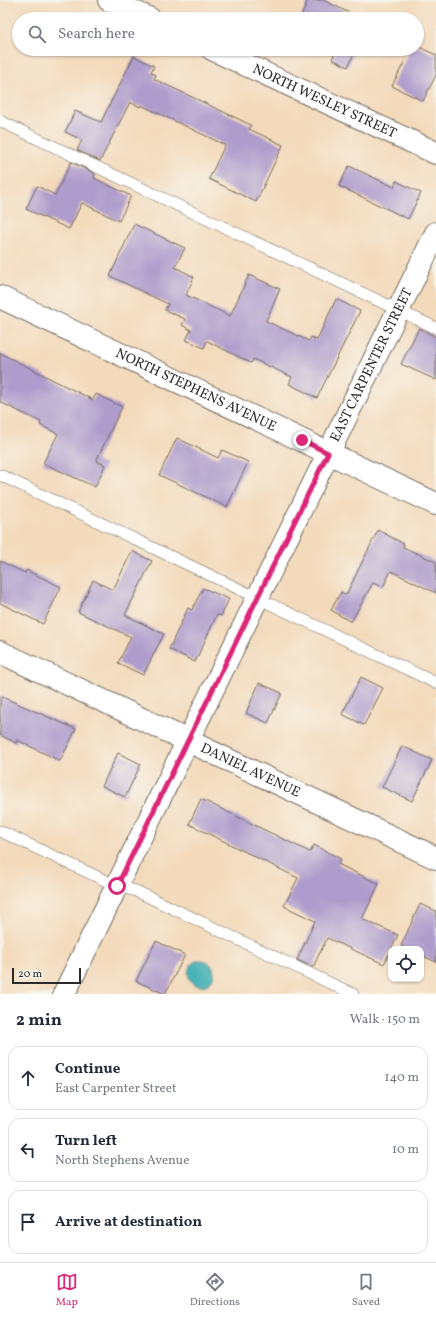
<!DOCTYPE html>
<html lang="en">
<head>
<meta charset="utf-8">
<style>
	:root { --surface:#fff; --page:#f6f6f7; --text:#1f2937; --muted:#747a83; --line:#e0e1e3; --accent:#db2777 }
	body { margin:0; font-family:Vollkorn,serif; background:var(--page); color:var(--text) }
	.controls { position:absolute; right:12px; bottom:12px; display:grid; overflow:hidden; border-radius:8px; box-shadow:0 1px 3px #0004 }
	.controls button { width:36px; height:36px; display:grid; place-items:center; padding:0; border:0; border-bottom:1px solid var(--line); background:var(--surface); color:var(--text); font:20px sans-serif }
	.scale { position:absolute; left:12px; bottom:10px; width:69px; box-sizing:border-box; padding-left:4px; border:2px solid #2b2b2b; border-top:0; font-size:11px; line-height:14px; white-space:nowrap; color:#2b2b2b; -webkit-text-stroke:3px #f7f3e8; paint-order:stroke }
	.stop { position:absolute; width:12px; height:12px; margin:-9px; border:3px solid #db2777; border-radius:50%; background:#fff }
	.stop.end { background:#db2777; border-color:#fff; box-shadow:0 1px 4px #0008 }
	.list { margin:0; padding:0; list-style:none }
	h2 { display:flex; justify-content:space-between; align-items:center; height:52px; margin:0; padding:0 16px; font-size:17px }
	h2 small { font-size:13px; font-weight:400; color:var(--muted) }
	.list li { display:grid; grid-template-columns:26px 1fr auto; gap:12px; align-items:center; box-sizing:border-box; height:64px; margin:0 8px 8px; padding:0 8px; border:1px solid var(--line); border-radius:12px }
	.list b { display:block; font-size:15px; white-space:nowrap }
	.list p { margin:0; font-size:13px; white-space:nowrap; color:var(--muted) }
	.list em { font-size:13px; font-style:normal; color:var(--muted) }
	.icon { flex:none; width:22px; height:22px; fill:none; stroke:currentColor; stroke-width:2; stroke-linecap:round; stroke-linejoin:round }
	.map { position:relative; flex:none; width:436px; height:994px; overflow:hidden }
	.search { position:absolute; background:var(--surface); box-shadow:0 1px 3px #0004; left:12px; right:12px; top:12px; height:44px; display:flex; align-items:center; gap:10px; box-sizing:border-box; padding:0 14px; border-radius:22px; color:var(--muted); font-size:15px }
	.sheet { height:268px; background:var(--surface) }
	nav { display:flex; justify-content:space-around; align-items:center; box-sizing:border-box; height:56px; border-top:1px solid var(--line); background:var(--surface); font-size:11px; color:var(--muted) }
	nav a { display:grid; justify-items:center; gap:2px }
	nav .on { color:var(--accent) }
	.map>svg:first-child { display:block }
	.water { fill:#3badb3; stroke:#336c6f }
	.building { fill:#ae9ccc }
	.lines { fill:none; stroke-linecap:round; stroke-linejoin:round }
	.service-casing { stroke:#71685d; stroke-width:12 }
	.minor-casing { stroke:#71685d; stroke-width:24 }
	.service { stroke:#fff; stroke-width:11 }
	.minor { stroke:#fff; stroke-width:22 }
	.route { stroke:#db2777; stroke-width:5 }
	.labels { text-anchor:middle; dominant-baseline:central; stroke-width:3; stroke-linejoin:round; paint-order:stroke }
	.street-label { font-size:14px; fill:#2b2b2b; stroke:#f7f3e8 }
</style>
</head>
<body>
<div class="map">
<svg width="436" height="994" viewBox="0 0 436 994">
	<rect width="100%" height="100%" fill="#f7f3e8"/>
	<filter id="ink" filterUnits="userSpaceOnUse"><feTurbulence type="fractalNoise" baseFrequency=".025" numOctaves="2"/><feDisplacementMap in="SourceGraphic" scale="8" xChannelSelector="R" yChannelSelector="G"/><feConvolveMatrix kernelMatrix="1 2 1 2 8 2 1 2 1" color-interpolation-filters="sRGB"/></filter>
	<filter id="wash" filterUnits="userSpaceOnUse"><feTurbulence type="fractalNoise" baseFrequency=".012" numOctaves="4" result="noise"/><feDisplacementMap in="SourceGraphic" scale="16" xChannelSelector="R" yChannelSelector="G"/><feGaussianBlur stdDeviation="0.9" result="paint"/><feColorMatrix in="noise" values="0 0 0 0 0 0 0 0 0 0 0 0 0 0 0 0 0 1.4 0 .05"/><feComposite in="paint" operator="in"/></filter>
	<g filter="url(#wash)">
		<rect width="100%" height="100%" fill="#f3dabb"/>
		<circle class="water" cx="201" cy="973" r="13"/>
		<g id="blocks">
			<g class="building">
				<path d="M 308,0 L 323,0 L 362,19 L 300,19 Z"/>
				<path d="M 417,46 L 436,55 L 436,75 L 423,101 L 392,86 L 411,49 L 417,49 Z"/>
				<path d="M 337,49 L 356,49 L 348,67 L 332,59 Z"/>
				<path d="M 134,56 L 154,66 L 151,72 L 156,75 L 154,79 L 251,125 L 249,129 L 283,145 L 256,202 L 209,179 L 225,145 L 141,105 L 140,107 L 130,102 L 100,161 L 77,150 L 82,140 L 65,132 L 75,111 L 101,122 Z"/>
				<path d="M 71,162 L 94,173 L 95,175 L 94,178 L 131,196 L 119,221 L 82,203 L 69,229 L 26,209 L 37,186 L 55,195 Z"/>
				<path d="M 349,166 L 394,187 L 396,181 L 421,193 L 408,219 L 339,186 Z"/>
				<path d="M 134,224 L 185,248 L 175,267 L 194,277 L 186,295 L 230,316 L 249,275 L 280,289 L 266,321 L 309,341 L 311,337 L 317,340 L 336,299 L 360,311 L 317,398 L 289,384 L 292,377 L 253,359 L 251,363 L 207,341 L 204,348 L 186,340 L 191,330 L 182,325 L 185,319 L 165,310 L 168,304 L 110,276 Z"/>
				<path d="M 419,328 L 436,337 L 436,380 L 401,364 Z"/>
				<path d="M 0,353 L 93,400 L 96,394 L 122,407 L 96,461 L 105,465 L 95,487 L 43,463 L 58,434 L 40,425 L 41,422 L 0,402 Z"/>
				<path d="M 177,438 L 218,458 L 222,450 L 248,462 L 227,507 L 159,475 Z"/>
				<path d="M 378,530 L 404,544 L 403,547 L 436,562 L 436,593 L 391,571 L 383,587 L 373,583 L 351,622 L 331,610 L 341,592 L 346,595 Z"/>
				<path d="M 132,551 L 152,561 L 125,615 L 164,634 L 143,675 L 118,663 L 131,637 L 78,612 L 93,580 L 113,590 Z"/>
				<path d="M 0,561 L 25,573 L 26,570 L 61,587 L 43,624 L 0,603 Z"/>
				<path d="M 203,588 L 229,599 L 221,616 L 217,615 L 195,662 L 169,649 L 188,608 L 192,610 Z"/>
				<path d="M 361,677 L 383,688 L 364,725 L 342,714 Z"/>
				<path d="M 259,683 L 282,693 L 268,723 L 246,713 Z"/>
				<path d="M 0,696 L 76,729 L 60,761 L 17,740 L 16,743 L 0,735 Z"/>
				<path d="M 402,746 L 432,760 L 412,801 L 382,787 Z"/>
				<path d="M 118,753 L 141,764 L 125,797 L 102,786 Z"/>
				<path d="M 201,799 L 310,852 L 314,845 L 341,859 L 338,864 L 379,884 L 362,919 L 398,935 L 384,964 L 327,938 L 313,967 L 297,960 L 315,921 L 284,906 L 298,878 L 189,824 Z"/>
				<path d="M 420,904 L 436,911 L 436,962 L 421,955 L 421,949 L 408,949 L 401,946 Z"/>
				<path d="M 156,941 L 185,955 L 165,994 L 136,981 Z"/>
			</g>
		</g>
	</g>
	<g filter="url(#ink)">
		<use href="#blocks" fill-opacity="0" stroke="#71685d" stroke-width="1"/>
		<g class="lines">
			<defs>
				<g id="service">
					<path d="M 0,121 L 436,328"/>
					<path d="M 0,475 L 436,683"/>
					<path d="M 0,831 L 117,886 L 136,891 L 353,994"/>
				</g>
				<g id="minor">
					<path d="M 109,0 L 150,19"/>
					<path id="s1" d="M 212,49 L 436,153"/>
					<path id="s2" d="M 0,297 L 436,504"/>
					<path id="s3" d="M 0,652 L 436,858"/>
					<path id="s4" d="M 64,994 L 436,233"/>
				</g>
			</defs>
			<use href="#service" class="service-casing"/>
			<use href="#minor" class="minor-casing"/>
			<use href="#service" class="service"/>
			<use href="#minor" class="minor"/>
		</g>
	</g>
	<g class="lines" filter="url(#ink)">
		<path class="route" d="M 117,886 L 328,453 L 302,440"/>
	</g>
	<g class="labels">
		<g class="street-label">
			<text stroke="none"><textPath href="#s1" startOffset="124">NORTH WESLEY STREET</textPath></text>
			<text stroke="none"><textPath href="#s4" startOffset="700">EAST CARPENTER STREET</textPath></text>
			<text stroke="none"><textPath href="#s2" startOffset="217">NORTH STEPHENS AVENUE</textPath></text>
			<text stroke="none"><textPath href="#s3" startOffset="277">DANIEL AVENUE</textPath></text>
		</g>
	</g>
</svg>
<div class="controls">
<button><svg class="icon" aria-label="locate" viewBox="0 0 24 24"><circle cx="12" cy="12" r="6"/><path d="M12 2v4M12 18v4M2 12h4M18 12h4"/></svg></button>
</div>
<div class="scale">20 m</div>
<div class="stop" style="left:117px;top:886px"></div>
<div class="stop end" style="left:302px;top:440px"></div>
<div class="search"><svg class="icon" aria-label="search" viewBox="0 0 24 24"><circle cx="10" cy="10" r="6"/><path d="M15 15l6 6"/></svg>Search here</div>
</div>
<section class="sheet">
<h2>2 min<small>Walk · 150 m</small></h2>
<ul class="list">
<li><svg class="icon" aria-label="ahead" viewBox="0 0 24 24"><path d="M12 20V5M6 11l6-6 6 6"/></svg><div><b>Continue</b><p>East Carpenter Street</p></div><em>140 m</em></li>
<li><svg class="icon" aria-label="left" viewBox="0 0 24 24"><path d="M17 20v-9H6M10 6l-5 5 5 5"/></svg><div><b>Turn left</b><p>North Stephens Avenue</p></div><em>10 m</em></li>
<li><svg class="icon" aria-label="arrive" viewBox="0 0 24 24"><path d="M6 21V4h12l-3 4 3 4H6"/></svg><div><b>Arrive at destination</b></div></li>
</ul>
</section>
<nav>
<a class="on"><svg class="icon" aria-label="map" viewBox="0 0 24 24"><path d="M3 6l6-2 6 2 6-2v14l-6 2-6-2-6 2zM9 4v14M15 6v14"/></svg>Map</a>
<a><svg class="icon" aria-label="directions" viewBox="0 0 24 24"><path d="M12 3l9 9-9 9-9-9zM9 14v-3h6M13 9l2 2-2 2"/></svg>Directions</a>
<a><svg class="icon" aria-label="saved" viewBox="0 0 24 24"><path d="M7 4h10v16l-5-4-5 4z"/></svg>Saved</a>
</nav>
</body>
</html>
